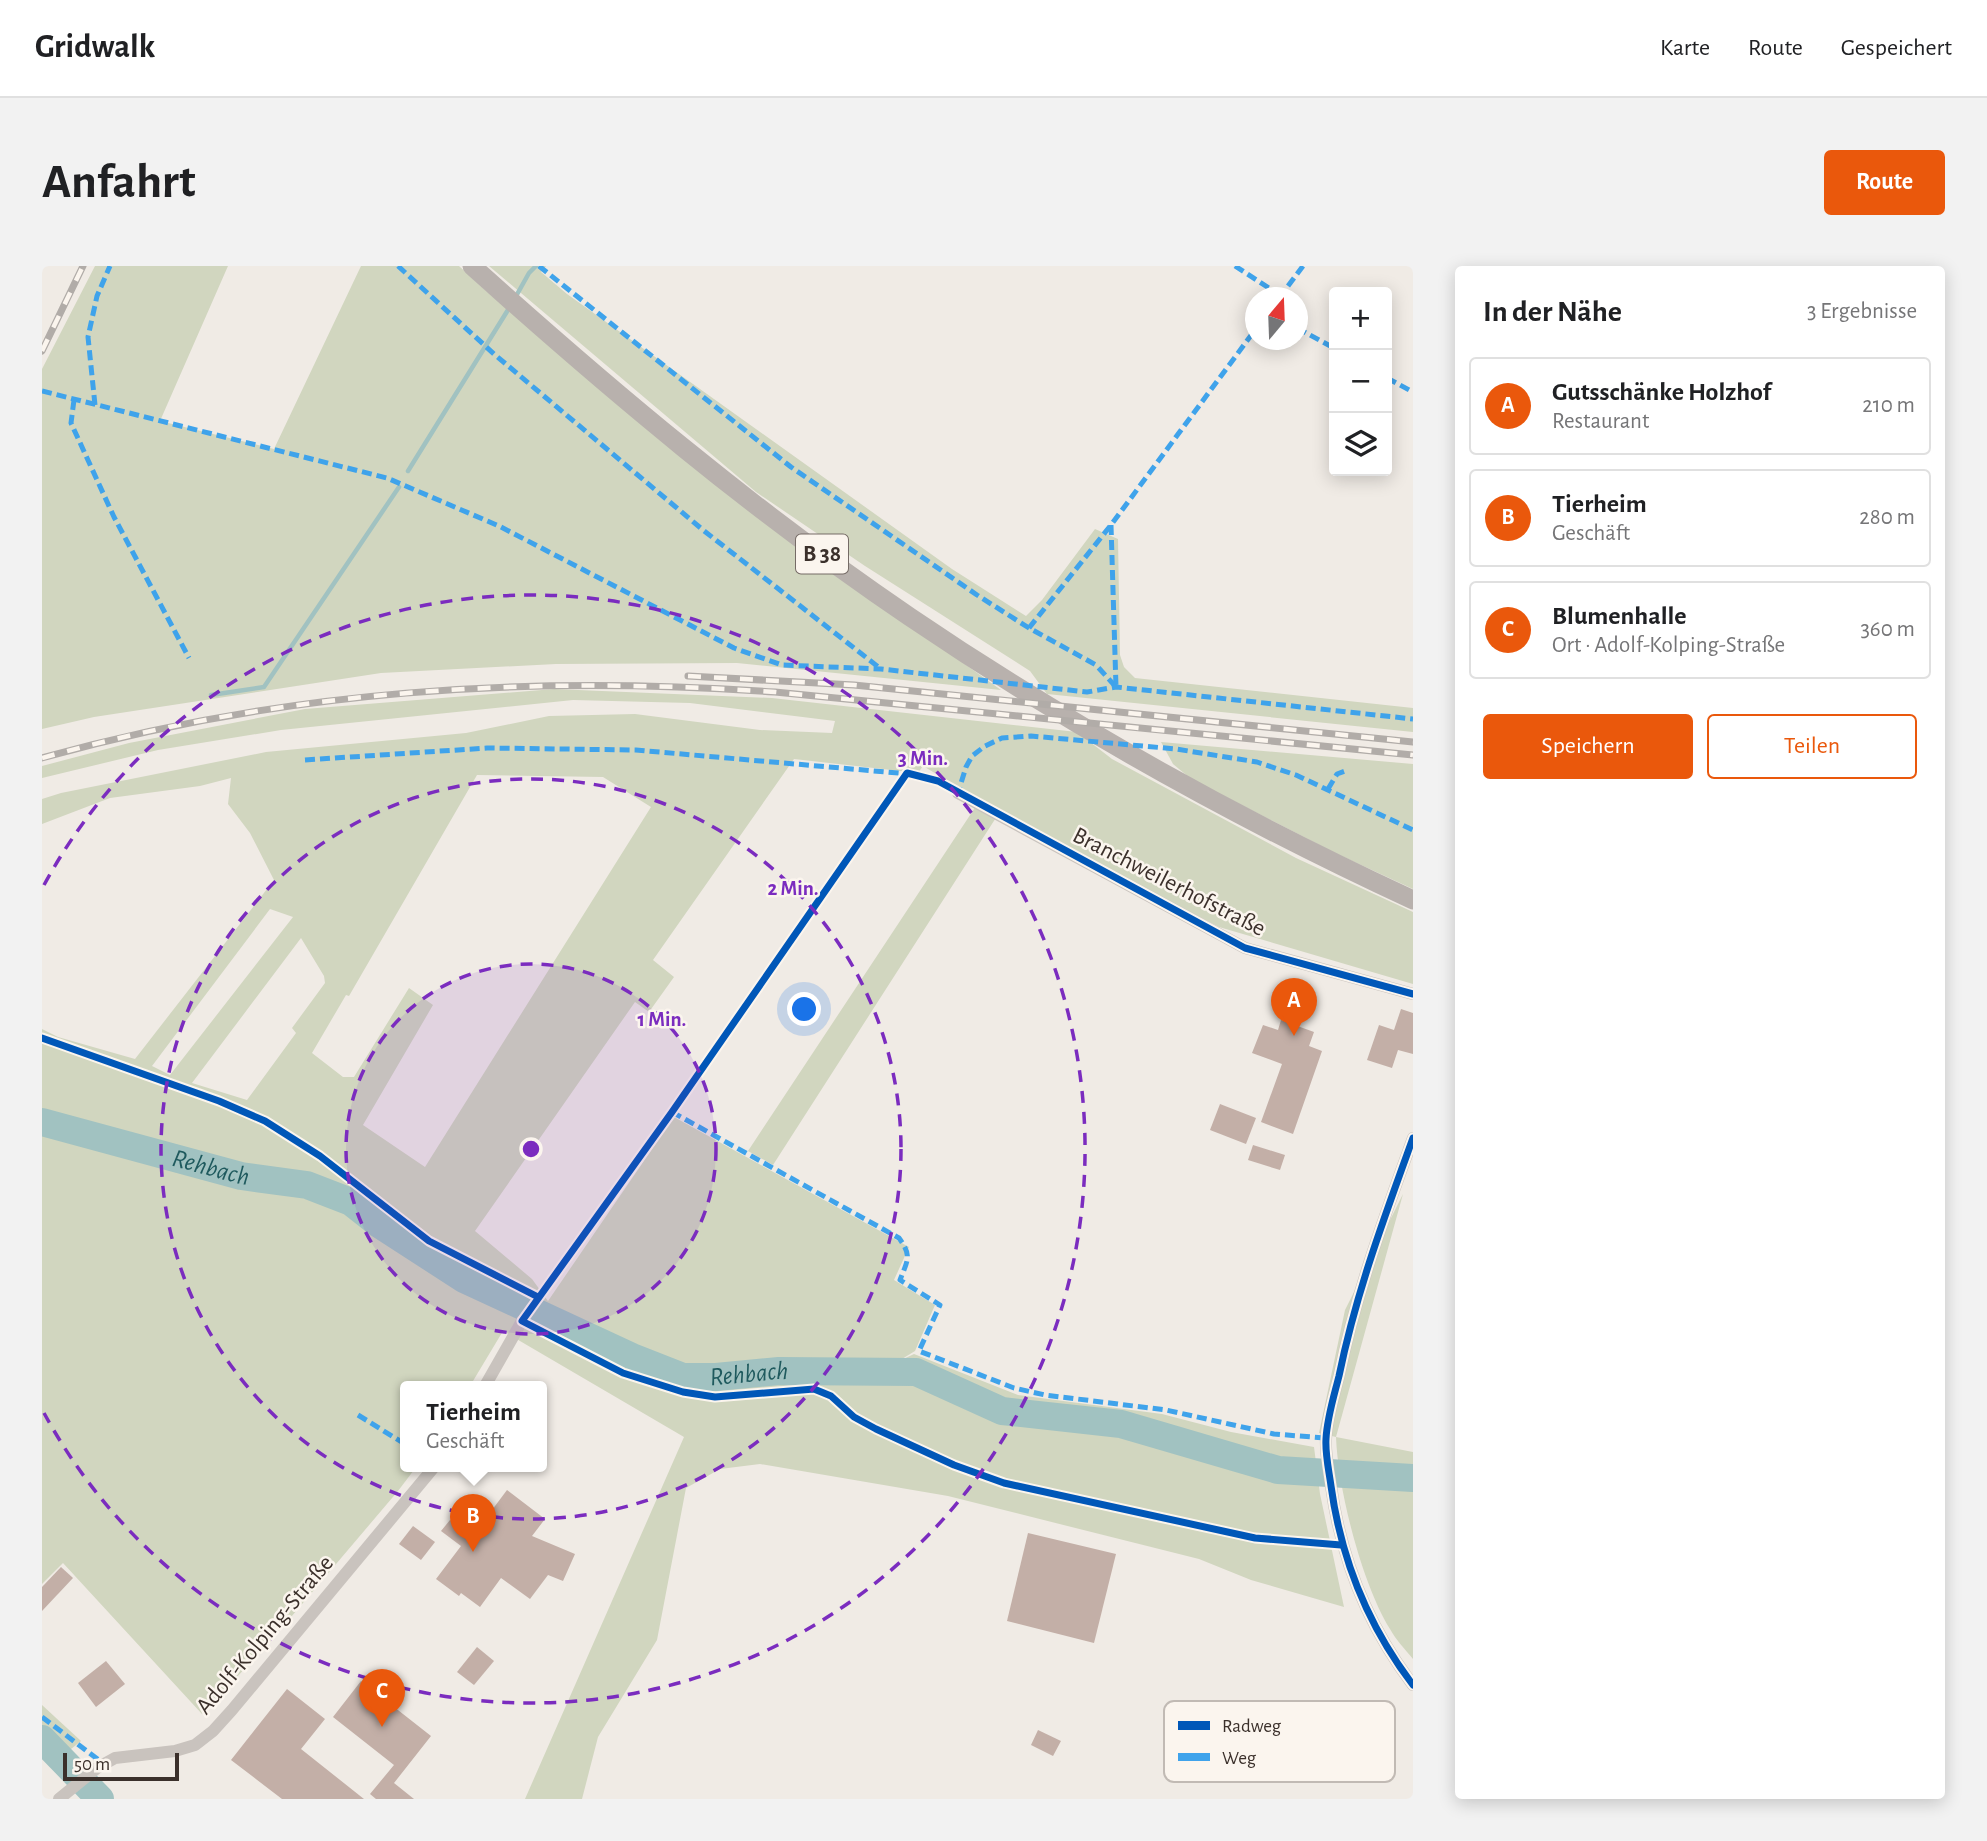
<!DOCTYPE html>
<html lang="de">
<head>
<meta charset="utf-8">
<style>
	:root { --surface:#fff; --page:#f2f2f2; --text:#202124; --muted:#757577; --line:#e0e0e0; --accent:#ea580c }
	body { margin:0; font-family:"Alegreya Sans",sans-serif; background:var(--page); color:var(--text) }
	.controls { position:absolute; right:21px; top:21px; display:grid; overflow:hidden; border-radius:7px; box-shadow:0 4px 18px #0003 }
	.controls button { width:63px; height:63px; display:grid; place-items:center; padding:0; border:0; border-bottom:2px solid var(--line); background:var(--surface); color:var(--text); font:35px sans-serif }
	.compass { position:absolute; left:1203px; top:21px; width:63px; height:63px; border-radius:50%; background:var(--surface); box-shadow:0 4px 18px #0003; rotate:19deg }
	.scale { position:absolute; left:21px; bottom:18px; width:116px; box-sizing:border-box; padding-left:7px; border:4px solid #3b302b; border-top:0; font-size:19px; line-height:24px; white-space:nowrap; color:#3b302b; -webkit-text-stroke:5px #fbf5ee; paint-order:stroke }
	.you { position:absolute; left:763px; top:744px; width:24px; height:24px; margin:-18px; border:5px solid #fff; border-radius:50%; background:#1a73e8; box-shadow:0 0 0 10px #1a73e833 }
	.badge { display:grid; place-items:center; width:46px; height:46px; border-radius:50%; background:var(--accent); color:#fff; font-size:23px; font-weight:700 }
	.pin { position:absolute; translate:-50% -58px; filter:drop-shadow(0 2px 4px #0008) }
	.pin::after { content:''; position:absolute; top:37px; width:24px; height:21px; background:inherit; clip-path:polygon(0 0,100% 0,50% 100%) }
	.popup { position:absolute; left:358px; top:1115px; width:147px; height:91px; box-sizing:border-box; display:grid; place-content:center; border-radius:7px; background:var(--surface); filter:drop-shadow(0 2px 5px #0005); font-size:23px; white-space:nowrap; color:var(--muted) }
	.popup b { font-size:26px; color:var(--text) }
	.popup::after { content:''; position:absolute; left:50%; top:100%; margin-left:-14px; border:14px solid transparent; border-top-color:var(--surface) }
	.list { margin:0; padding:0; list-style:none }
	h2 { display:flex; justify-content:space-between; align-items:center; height:91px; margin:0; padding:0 28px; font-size:30px }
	h2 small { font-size:23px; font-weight:400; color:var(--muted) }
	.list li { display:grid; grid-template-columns:46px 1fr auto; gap:21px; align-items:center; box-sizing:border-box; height:98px; margin:0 14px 14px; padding:0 14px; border:2px solid var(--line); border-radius:7px }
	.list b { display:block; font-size:26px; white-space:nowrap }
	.list p { margin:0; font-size:23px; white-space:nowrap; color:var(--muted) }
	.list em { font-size:23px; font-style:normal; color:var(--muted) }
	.actions { display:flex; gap:14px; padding:21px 28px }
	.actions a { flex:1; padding:16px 0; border:2px solid var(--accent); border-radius:7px; text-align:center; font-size:24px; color:var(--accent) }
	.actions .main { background:var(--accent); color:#fff }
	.icon { flex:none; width:38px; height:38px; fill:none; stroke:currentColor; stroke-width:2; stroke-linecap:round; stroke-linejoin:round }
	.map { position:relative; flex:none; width:1371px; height:1533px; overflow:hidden; border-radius:7px }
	header { display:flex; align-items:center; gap:42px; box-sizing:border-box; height:98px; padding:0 35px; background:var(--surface); border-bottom:2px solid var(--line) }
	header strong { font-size:33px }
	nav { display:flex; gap:38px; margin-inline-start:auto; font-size:24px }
	.intro { display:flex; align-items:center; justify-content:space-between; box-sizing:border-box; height:168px; padding:0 42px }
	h1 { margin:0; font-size:49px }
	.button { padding:18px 32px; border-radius:7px; background:var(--accent); color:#fff; font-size:24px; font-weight:700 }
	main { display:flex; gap:42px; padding:0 42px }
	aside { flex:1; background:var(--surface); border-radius:7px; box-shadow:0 4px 18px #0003 }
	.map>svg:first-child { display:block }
	.green { fill:#d1d6bf; fill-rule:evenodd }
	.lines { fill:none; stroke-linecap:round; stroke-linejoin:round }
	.stream { stroke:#a1c2c1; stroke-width:4.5 }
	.river { stroke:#a1c2c1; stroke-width:28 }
	.building { fill:#c3afa7 }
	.street { stroke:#c9c3be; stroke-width:12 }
	.primary { stroke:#b8b1ad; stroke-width:19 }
	.rail-casing { stroke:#b1aca8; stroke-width:7 }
	.rail { stroke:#fbf5ee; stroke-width:4.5; stroke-dasharray:13; stroke-linecap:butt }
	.quiet { stroke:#3fa3eb; stroke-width:5; stroke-dasharray:10 5; stroke-linecap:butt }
	.cycleway-casing { stroke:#fbf5ee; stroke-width:11 }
	.cycleway { stroke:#0057b8; stroke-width:7 }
	.ring { fill:none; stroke:#7b2cbf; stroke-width:3.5; stroke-dasharray:12 9 }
	.labels { text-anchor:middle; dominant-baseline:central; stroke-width:5; stroke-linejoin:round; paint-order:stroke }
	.shield { fill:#fbf5ee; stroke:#756b66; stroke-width:2 }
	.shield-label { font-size:23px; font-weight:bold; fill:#3b302b }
	.street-label { font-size:24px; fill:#3b302b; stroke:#fbf5ee }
	.water-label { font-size:26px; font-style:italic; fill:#1f5a5e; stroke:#fbf5ee }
	.key { fill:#fbf5ee; stroke:#c1bab4; stroke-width:2 }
	.key-label { font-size:19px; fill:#3b302b }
	.centre { fill:#7b2cbf; stroke:#fbf5ee; stroke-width:3.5 }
	.ring-label { font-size:21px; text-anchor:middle; font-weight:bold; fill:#7b2cbf; stroke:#fbf5ee; stroke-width:5; stroke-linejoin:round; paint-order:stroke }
</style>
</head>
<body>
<header>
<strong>Gridwalk</strong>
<nav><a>Karte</a><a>Route</a><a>Gespeichert</a></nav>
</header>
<div class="intro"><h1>Anfahrt</h1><a class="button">Route</a></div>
<main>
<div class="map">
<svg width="1371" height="1533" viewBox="0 0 1371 1533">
	<rect width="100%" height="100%" fill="#f0ebe5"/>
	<g class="green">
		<path d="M 53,0 L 186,0 L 118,155 L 232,183 L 319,0 L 417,0 L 443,24 L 814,320 L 959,424 L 695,397 L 514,398 L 339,407 L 52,451 L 0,463 L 0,103 Z"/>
		<path d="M 447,0 L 504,0 L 499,6 L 525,28 L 910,303 L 984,350 L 1000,334 L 1053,263 L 1076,273 L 1078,389 L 1082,401 L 1093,412 L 1371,442 L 1371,466 L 1005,428 L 988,405 L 823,300 L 714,226 Z"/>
		<path d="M 512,423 L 730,432 L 1035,466 L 1070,493 L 1254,592 L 1371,646 L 1371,718 L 1177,661 L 957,547 L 731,899 L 706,885 L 938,534 L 881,500 L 876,507 L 752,493 L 611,694 L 632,711 L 607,746 L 593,736 L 433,965 L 490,1013 L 506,1035 L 632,851 L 867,981 L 852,1014 L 893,1039 L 873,1085 L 855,1096 L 872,1088 L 976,1129 L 1120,1148 L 1189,1166 L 1272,1181 L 1278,1228 L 1302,1341 L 1209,1314 L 1157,1293 L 906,1230 L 718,1198 L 678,1203 L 644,1222 L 615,1374 L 556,1471 L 540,1533 L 483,1533 L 642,1171 L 461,1065 L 428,1120 L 363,1120 L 363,1200 L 375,1200 L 356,1225 L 227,1377 L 160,1448 L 21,1297 L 0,1318 L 0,763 L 16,771 L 93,793 L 232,614 L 208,567 L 186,538 L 189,512 L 158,520 L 68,532 L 0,558 L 0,533 L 19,527 L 224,486 L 424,467 L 507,450 L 593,448 L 718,464 L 790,467 L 793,455 L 648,437 L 531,434 L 239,464 L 116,484 L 0,512 L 0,500 L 87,477 L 263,443 ZM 435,509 L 561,511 L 609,541 L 383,901 L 321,859 L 391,739 L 367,722 L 312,811 L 301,811 L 270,787 L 304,729 L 307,730 ZM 228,643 L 251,651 L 128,809 L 110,800 ZM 259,672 L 282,710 L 283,717 L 250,762 L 254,767 L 205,834 L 150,817 Z"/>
		<path d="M 1119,476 L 1371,498 L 1371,623 L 1291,586 L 1149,513 L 1131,498 Z"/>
		<path d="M 1361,928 L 1294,1171 L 1371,1186 L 1371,1393 C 1363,1383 1354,1374 1348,1363 C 1320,1318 1296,1224 1294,1171 L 1277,1167 L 1303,1044 Z"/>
		<path d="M 0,1439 L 39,1475 L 9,1499 L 0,1491 Z"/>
	</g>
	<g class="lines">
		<g class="stream">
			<path d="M 473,32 L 487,7 L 494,0"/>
			<path d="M 366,205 L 469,39"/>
			<path d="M 169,429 L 222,421 L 357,221"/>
		</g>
		<g class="river">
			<path id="s1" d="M 0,856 L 199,910 L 265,919 L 309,936 L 337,958 L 422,1013 L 590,1091 L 641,1111 L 674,1111 L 737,1105 L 874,1106 L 960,1145 L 1079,1158 L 1236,1204 L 1371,1212"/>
			<path d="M 0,1473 L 58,1533"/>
		</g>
	</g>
	<g class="building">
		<path d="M 1359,743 L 1371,747 L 1371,788 L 1356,784 L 1350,802 L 1325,794 L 1337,759 L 1352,764 Z"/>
		<path d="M 1239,754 L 1272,766 L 1267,780 L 1280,785 L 1251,868 L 1219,856 L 1240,798 L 1210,787 L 1221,759 L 1236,764 Z"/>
		<path d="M 1178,838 L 1214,852 L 1204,878 L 1168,864 Z"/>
		<path d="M 1211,879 L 1243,889 L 1238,904 L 1206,894 Z"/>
		<path d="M 465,1224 L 503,1253 L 490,1270 L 533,1288 L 521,1315 L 506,1309 L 488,1333 L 459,1312 L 438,1341 L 419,1327 L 417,1330 L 394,1313 L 419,1280 L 399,1265 L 408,1254 L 429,1269 L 432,1268 Z"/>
		<path d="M 371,1260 L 393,1276 L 379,1294 L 357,1278 Z"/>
		<path d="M 986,1267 L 1074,1288 L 1052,1377 L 965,1355 Z"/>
		<path d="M 19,1301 L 31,1312 L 0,1345 L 0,1321 Z"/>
		<path d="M 435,1381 L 452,1395 L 432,1419 L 415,1406 Z"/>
		<path d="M 64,1395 L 83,1418 L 54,1441 L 36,1417 Z"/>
		<path d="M 319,1415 L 389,1470 L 352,1517 L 372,1533 L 334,1533 L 328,1528 L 352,1499 L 291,1451 Z"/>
		<path d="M 245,1423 L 283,1453 L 259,1483 L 322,1533 L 240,1533 L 189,1494 Z"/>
		<path d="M 996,1464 L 1019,1475 L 1011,1490 L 989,1479 Z"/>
	</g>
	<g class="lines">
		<g class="street">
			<path d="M 916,527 L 1203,682 L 1371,728"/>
			<path d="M 1371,872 C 1342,952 1314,1027 1297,1110 C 1292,1130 1285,1152 1284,1173 C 1283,1188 1287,1205 1289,1220 C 1299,1293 1326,1360 1371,1419"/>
			<path d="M 443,1120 L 480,1055"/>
			<path d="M 17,1533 L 55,1502 L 73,1492 L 133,1485 L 153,1479 L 171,1465 L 190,1444 L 393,1200"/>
		</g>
		<path class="primary" d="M 430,0 C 569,125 713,246 868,351 C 1027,459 1196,553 1371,634"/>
		<defs>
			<g id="rail">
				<path d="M 0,85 L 41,0"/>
				<path d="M 646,410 L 812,419 L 1371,476"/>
				<path d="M 0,492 C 242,424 484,409 733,426 L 1371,489"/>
			</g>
		</defs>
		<use href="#rail" class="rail-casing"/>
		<use href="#rail" class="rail"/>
		<g class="quiet">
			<path d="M 356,0 L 452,88 L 661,264 L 839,403"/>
			<path d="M 497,0 L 749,201 L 935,329 L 987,362 L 1054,399 L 1074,421"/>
			<path d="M 1193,0 L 1230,24 L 1232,32"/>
			<path d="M 1237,32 L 1261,0"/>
			<path d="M 1255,62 L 1292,82"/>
			<path d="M 1345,112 L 1371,126"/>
			<path d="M 0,125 L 345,212 L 457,260 L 692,382 L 740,399 L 839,403 L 1045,426 L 1074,421 L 1371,453"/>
			<path d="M 32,134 L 29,157 L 72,251 L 147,392"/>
			<path d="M 53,139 L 46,71 L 55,30 L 68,0"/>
			<path d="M 1069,259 L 1074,421"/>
			<path d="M 987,362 L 1069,259 L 1213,64"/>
			<path d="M 263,494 L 445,482 L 594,484 L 867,508"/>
			<path d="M 1286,523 L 1295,508 L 1306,504"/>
			<path d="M 913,525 L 916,527 L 924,501 L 930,490 L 943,480 L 960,472 L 989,470 L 1134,483 L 1215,496 L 1254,509 L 1371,564"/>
			<path d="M 630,846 L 857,972 C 870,990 866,993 858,1014 L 898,1039 L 877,1085 L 972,1122 L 1003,1129 L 1124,1144 L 1232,1168 L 1283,1172"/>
			<path d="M 316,1149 L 363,1178"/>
			<path d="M 0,1451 L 62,1498"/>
		</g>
		<defs>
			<g id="cycleway">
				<path d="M 0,772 L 177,835 L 223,855 L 278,890 L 387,975 L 496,1031"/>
				<path d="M 1371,872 C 1342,952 1314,1027 1297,1110 C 1292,1130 1285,1152 1284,1173 C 1283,1188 1287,1205 1289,1220 C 1299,1293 1326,1360 1371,1419"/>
				<path d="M 1299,1279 L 1213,1272 L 962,1217 L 912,1199 L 834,1163 L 812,1151 L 789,1130 L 772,1123 L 673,1131 L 641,1126 L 581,1107 L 480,1055 L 630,846 L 865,507 L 896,515 L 1203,682 L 1371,728"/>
			</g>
		</defs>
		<use href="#cycleway" class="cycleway-casing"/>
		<use href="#cycleway" class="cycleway"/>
	</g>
	<circle cx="489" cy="883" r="185" fill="#7b2cbf" fill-opacity=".12"/>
	<g class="ring">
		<circle cx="489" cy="883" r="185"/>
		<circle cx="489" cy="883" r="370"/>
		<path d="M2 619A554 554 0 1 1 2 1147"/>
	</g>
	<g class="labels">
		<rect class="shield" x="754" y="268.5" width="52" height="39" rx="5"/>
		<g class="shield-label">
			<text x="780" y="288">B 38</text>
		</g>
		<g class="street-label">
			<text transform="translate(1127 616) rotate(27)">Branchweilerhofstraße</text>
			<text transform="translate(223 1369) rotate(-50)">Adolf-Kolping-Straße</text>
		</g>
		<g class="water-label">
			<text stroke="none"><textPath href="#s1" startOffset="175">Rehbach</textPath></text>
			<text stroke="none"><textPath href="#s1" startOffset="763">Rehbach</textPath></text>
		</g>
	</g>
	<rect x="1122" y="1435" width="231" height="81" rx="10" class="key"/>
	<rect x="1136" y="1455" width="32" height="9" fill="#0057b8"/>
	<rect x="1136" y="1487" width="32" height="8" fill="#3fa3eb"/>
	<g class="key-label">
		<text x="1180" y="1466">Radweg</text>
		<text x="1180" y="1498">Weg</text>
	</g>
	<circle cx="489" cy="883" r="10" class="centre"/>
	<g class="ring-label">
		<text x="881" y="499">3 Min.</text>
		<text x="751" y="629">2 Min.</text>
		<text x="620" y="760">1 Min.</text>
	</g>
</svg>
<div class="controls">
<button>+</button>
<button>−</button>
<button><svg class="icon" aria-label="layers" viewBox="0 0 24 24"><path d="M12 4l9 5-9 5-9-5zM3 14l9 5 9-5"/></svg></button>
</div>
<svg class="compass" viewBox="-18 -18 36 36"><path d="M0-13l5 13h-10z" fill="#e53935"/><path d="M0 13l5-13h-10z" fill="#757577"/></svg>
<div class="scale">50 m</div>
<div class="you"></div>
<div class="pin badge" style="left:1252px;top:770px">A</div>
<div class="pin badge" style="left:431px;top:1286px">B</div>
<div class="popup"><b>Tierheim</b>Geschäft</div>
<div class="pin badge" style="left:340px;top:1461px">C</div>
</div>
<aside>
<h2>In der Nähe<small>3 Ergebnisse</small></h2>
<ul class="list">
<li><span class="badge">A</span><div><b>Gutsschänke Holzhof</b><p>Restaurant</p></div><em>210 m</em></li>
<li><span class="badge">B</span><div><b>Tierheim</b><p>Geschäft</p></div><em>280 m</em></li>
<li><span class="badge">C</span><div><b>Blumenhalle</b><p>Ort · Adolf-Kolping-Straße</p></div><em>360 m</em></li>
</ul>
<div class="actions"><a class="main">Speichern</a><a>Teilen</a></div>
</aside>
</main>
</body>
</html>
